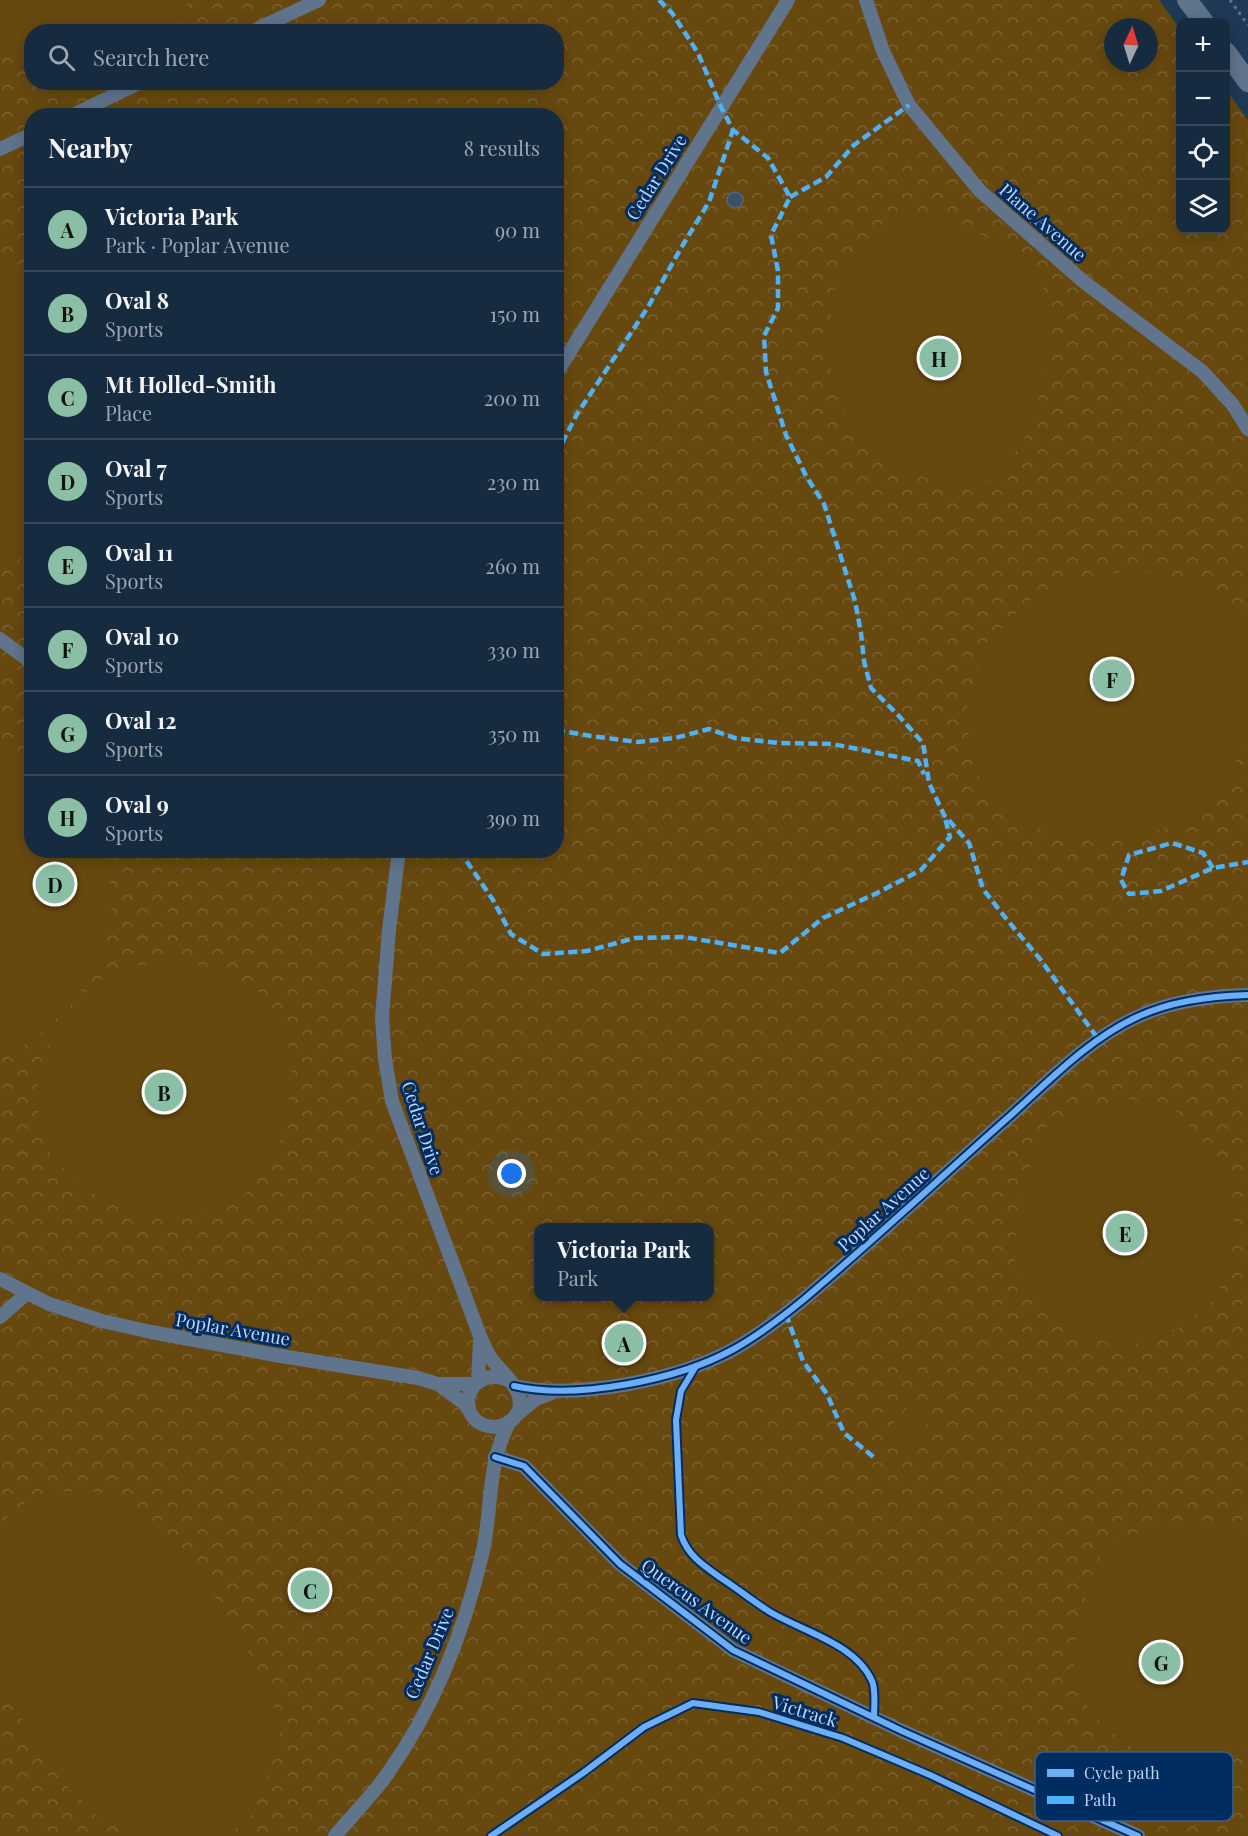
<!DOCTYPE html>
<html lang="en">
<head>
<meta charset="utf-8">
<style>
	:root { --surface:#172b40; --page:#203347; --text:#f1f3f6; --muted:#9ea7b1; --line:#364759; --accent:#8abfa5 }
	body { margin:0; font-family:"Playfair Display",serif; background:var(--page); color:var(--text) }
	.controls { position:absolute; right:18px; top:18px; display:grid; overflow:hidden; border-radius:12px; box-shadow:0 3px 15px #0003 }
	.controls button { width:54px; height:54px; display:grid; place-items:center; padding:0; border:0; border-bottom:2px solid var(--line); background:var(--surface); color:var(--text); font:30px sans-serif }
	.compass { position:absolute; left:1104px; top:18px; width:54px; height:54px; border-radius:50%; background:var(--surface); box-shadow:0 3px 15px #0003; rotate:4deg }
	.you { position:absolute; left:512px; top:1174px; width:21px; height:21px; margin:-15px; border:4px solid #fff; border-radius:50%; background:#1a73e8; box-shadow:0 0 0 9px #1a73e833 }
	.badge { display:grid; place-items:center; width:39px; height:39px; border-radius:50%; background:var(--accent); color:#111; font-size:20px; font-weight:700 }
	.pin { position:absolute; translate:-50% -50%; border:3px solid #fff; box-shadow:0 2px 6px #0006 }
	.popup { position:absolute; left:534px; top:1223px; width:180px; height:78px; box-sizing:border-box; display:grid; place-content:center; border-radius:12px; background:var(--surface); filter:drop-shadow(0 2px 4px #0005); font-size:20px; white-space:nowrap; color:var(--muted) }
	.popup b { font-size:22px; color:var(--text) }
	.popup::after { content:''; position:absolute; left:50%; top:100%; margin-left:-12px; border:12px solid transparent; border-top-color:var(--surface) }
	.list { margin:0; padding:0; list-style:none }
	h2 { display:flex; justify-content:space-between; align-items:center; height:78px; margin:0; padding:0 24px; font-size:26px }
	h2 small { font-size:20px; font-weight:400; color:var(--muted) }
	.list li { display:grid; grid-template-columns:39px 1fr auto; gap:18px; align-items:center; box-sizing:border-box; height:84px; padding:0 24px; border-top:2px solid var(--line) }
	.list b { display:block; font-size:22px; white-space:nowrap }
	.list p { margin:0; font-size:20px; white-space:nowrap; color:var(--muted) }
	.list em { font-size:20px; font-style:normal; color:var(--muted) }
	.icon { flex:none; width:33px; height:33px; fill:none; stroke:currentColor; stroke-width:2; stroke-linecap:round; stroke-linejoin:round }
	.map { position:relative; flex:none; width:1248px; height:1836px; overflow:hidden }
	.search { position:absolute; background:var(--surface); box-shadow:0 3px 15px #0003; left:24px; top:24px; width:540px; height:66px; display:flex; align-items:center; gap:15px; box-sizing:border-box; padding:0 21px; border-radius:24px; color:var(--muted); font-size:22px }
	.panel { position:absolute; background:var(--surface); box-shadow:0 3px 15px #0003; left:24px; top:108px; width:540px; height:750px; border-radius:24px }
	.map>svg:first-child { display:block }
	.park { fill:url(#park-crowns); fill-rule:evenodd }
	.pitch { fill:#674910 }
	.building { fill:#3c5068; stroke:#52677f; stroke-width:1.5 }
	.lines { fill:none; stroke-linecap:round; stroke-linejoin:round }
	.path { stroke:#607288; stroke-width:3; stroke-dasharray:3 4.5; stroke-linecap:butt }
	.street { stroke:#60748b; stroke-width:14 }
	.secondary { stroke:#60748b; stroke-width:20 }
	.quiet { stroke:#4fb1f8; stroke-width:4.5; stroke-dasharray:9 4.5; stroke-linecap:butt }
	.cycleway-casing { stroke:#002d61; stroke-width:10 }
	.cycleway { stroke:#6dadf4; stroke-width:6 }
	.labels { text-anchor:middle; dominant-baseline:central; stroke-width:6; stroke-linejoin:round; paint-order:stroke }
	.street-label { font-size:18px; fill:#bed7f7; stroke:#002d61 }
	.key { fill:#002d61; stroke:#39608e; stroke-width:1.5 }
	.key-label { font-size:16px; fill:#bed7f7 }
</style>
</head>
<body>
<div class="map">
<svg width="1248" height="1836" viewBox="0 0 1248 1836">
	<defs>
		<pattern id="park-crowns" width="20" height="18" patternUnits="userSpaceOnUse" patternTransform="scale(1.5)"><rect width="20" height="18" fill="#674910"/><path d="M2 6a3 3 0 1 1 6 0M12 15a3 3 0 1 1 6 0" fill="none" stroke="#7b6234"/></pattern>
	</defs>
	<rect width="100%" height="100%" fill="#1f3956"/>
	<path class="park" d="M 0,0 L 1159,0 L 1180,29 L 1180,230 L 1226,230 L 1226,90 L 1248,120 L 1248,1836 L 0,1836 ZM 1113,27 L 1149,27 L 1149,63 L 1113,63 ZM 32,32 L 556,32 L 556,82 L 32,82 ZM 32,116 L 556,116 L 556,850 L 32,850 ZM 538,1228 L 710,1228 L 710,1296 L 538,1296 Z"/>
	<g class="pitch">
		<path d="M 0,0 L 190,0 L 171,31 L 32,32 L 31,55 L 15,53 L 0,39 Z"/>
		<path d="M 892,216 L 945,217 L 1005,246 L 1036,270 L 1054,313 L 1047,373 L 1025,438 L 998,477 L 959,488 L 896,468 L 852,434 L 835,391 L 827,344 L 833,291 L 854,249 Z"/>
		<path d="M 31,264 L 32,561 L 28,561 L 0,553 L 0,273 L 15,266 Z"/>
		<path d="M 1137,569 L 1191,581 L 1231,607 L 1248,633 L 1248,723 L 1241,748 L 1228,786 L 1203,807 L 1164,829 L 1114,841 L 1061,838 L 1007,814 L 975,771 L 965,715 L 986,643 L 1030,600 L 1077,580 Z"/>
		<path d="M 0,745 L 31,757 L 32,850 L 107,851 L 112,917 L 103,956 L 73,1003 L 35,1038 L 7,1056 L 0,1055 Z"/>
		<path d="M 169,961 L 222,969 L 258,991 L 279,1015 L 293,1063 L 286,1128 L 268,1169 L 239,1200 L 187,1216 L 127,1210 L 82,1187 L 51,1156 L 39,1113 L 37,1071 L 58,1028 L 90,989 L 116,968 Z"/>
		<path d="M 1130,1099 L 1175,1109 L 1231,1174 L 1235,1210 L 1232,1250 L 1218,1297 L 1178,1328 L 1130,1346 L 1090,1339 L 1044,1305 L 1014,1265 L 1017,1217 L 1032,1160 L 1045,1128 L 1084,1109 Z"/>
		<path d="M 912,1403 L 931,1420 L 906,1448 L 887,1430 Z"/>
		<path d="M 49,1491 L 100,1492 L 139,1508 L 178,1546 L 204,1581 L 242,1641 L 266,1683 L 281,1730 L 266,1776 L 248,1823 L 218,1836 L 132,1836 L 93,1812 L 51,1769 L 0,1680 L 0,1527 L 12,1510 Z"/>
		<path d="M 1188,1520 L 1234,1530 L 1248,1546 L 1248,1740 L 1236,1749 L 1189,1767 L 1149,1760 L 1103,1726 L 1072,1686 L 1076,1638 L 1090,1581 L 1104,1549 L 1143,1530 Z"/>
	</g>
	<circle class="building" cx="735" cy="200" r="8"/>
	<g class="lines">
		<path class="path" d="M 1230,0 L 1248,25"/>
		<g class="street">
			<path d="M 866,0 L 883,51 L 909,105 L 980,191 L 1084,282 L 1203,372 L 1233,405 L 1248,429"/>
			<path d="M 251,32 L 319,0"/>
			<path d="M 71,116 L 141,82"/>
			<path d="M 0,149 L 32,134"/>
			<path d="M 556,374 L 788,0"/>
			<path d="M 0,639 L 32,663"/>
			<path d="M 399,850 L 389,930 L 382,1018 L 385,1059 L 392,1101 L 480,1336 C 483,1343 486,1350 490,1357 C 501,1373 527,1390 518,1412 C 515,1419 508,1424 500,1426 C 493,1428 484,1426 478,1422 C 453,1402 478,1366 508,1380"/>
			<path d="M 0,1279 L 49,1304 L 102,1321 L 151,1332 L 281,1356 L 418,1378 L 438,1384 L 475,1384"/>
			<path d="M 0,1317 L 26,1294"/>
			<path d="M 478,1381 L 480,1341"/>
			<path d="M 438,1384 L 469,1407"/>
			<path d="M 514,1386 C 576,1400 677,1380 732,1350 C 758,1336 781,1318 803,1300 C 874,1240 942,1176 1011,1115 C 1050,1080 1089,1039 1137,1017 C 1171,1001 1211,996 1248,995"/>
			<path d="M 515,1416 L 536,1399 L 552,1393"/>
			<path d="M 495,1457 L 524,1466 L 620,1564 L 733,1650 L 902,1731 L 1138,1836"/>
			<path d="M 335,1836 C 352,1815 373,1795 388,1773 C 434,1708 464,1631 482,1555 C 493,1509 486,1464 510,1421"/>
		</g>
		<g class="secondary">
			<path d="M 1187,0 L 1204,22"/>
			<path d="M 1226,52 L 1248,82"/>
		</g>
		<g class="quiet">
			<path d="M 659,0 L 672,13 L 698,53 L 721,107 L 733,130 L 768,158 L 790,197 L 771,235 L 778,271 L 778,308 L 764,336 L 766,372 L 786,435 L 806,476 L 824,504 L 855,601 L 861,633 L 864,661 L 871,688 L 898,715 L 923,743 L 929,783 L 944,815 L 969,843 L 983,889 L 1008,921 L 1040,959 L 1099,1040"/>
			<path d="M 790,197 L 826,177 L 854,145 L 909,105"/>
			<path d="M 556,455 L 577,414 L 648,307 L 681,248 L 709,202 L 733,130"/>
			<path d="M 556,730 L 591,736 L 637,742 L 675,738 L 709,729 L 735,738 L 779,743 L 832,744 L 918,761 L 924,774"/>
			<path d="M 459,850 L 493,900 L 511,934 L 543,954 L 587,951 L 635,938 L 684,937 L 780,953 L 823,918 L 877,893 L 921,870 L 950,837 L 945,818"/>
			<path d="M 1213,868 L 1203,853 L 1172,843 L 1129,855 L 1121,880 L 1129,894 L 1161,891 L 1213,868 L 1248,862"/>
			<path d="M 786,1314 L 803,1361 L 827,1394 L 844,1433 L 876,1459"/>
		</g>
		<defs>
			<g id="cycleway">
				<path d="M 696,1366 L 681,1391 L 676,1420 L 681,1535 C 688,1556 704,1566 721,1578 C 738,1589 754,1602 770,1612 C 802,1631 856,1644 872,1681 C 876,1690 874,1707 874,1717"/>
				<path d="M 514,1386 C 576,1400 677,1380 732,1350 C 758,1336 781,1318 803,1300 C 874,1240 942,1176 1011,1115 C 1050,1080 1089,1039 1137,1017 C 1171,1001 1211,996 1248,995"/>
				<path d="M 495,1457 L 524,1466 L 620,1564 L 733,1650 L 902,1731 L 1138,1836"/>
				<path d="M 491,1836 L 583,1773 L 644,1727 L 693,1703 L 759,1712 L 843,1738 L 930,1775 L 1058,1836"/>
			</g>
		</defs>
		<use href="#cycleway" class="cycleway-casing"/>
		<use href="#cycleway" class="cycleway"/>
	</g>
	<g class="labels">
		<g class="street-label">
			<text transform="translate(656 177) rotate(-58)">Cedar Drive</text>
			<text transform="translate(1043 222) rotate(41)">Plane Avenue</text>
			<text transform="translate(423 1128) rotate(72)">Cedar Drive</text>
			<text transform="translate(883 1209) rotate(-42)">Poplar Avenue</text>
			<text transform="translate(233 1329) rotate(10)">Poplar Avenue</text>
			<text transform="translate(697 1601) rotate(36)">Quercus Avenue</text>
			<text transform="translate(429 1653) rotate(-67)">Cedar Drive</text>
			<text transform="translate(805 1711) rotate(17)">Victrack</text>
		</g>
	</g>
	<rect x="1035" y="1752" width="198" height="69" rx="9" class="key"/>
	<rect x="1047" y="1769" width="27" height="8" fill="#6dadf4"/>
	<rect x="1047" y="1796" width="27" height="8" fill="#4fb1f8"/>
	<g class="key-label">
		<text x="1084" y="1779">Cycle path</text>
		<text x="1084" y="1806">Path</text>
	</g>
</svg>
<div class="controls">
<button>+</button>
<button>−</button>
<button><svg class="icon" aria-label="locate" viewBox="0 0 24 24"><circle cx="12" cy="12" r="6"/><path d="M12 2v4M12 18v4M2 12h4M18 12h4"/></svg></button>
<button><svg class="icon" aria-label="layers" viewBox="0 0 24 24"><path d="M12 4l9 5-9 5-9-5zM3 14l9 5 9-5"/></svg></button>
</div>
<svg class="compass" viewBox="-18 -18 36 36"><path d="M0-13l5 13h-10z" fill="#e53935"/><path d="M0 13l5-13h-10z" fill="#9ea7b1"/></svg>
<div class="you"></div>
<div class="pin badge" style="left:624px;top:1343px">A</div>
<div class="popup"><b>Victoria Park</b>Park</div>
<div class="pin badge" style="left:164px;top:1092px">B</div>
<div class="pin badge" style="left:310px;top:1590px">C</div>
<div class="pin badge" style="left:55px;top:884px">D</div>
<div class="pin badge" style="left:1125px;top:1233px">E</div>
<div class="pin badge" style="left:1112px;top:679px">F</div>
<div class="pin badge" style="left:1161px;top:1662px">G</div>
<div class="pin badge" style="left:939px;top:358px">H</div>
<div class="search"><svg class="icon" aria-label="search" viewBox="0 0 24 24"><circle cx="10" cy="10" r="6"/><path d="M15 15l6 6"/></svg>Search here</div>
<section class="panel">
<h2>Nearby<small>8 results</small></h2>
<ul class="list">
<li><span class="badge">A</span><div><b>Victoria Park</b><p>Park · Poplar Avenue</p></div><em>90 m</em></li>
<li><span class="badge">B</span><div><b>Oval 8</b><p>Sports</p></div><em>150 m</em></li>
<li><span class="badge">C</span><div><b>Mt Holled-Smith</b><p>Place</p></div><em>200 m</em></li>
<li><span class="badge">D</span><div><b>Oval 7</b><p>Sports</p></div><em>230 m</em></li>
<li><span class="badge">E</span><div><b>Oval 11</b><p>Sports</p></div><em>260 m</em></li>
<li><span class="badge">F</span><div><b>Oval 10</b><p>Sports</p></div><em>330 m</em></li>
<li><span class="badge">G</span><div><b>Oval 12</b><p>Sports</p></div><em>350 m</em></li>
<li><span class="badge">H</span><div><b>Oval 9</b><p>Sports</p></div><em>390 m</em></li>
</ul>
</section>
</div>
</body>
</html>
